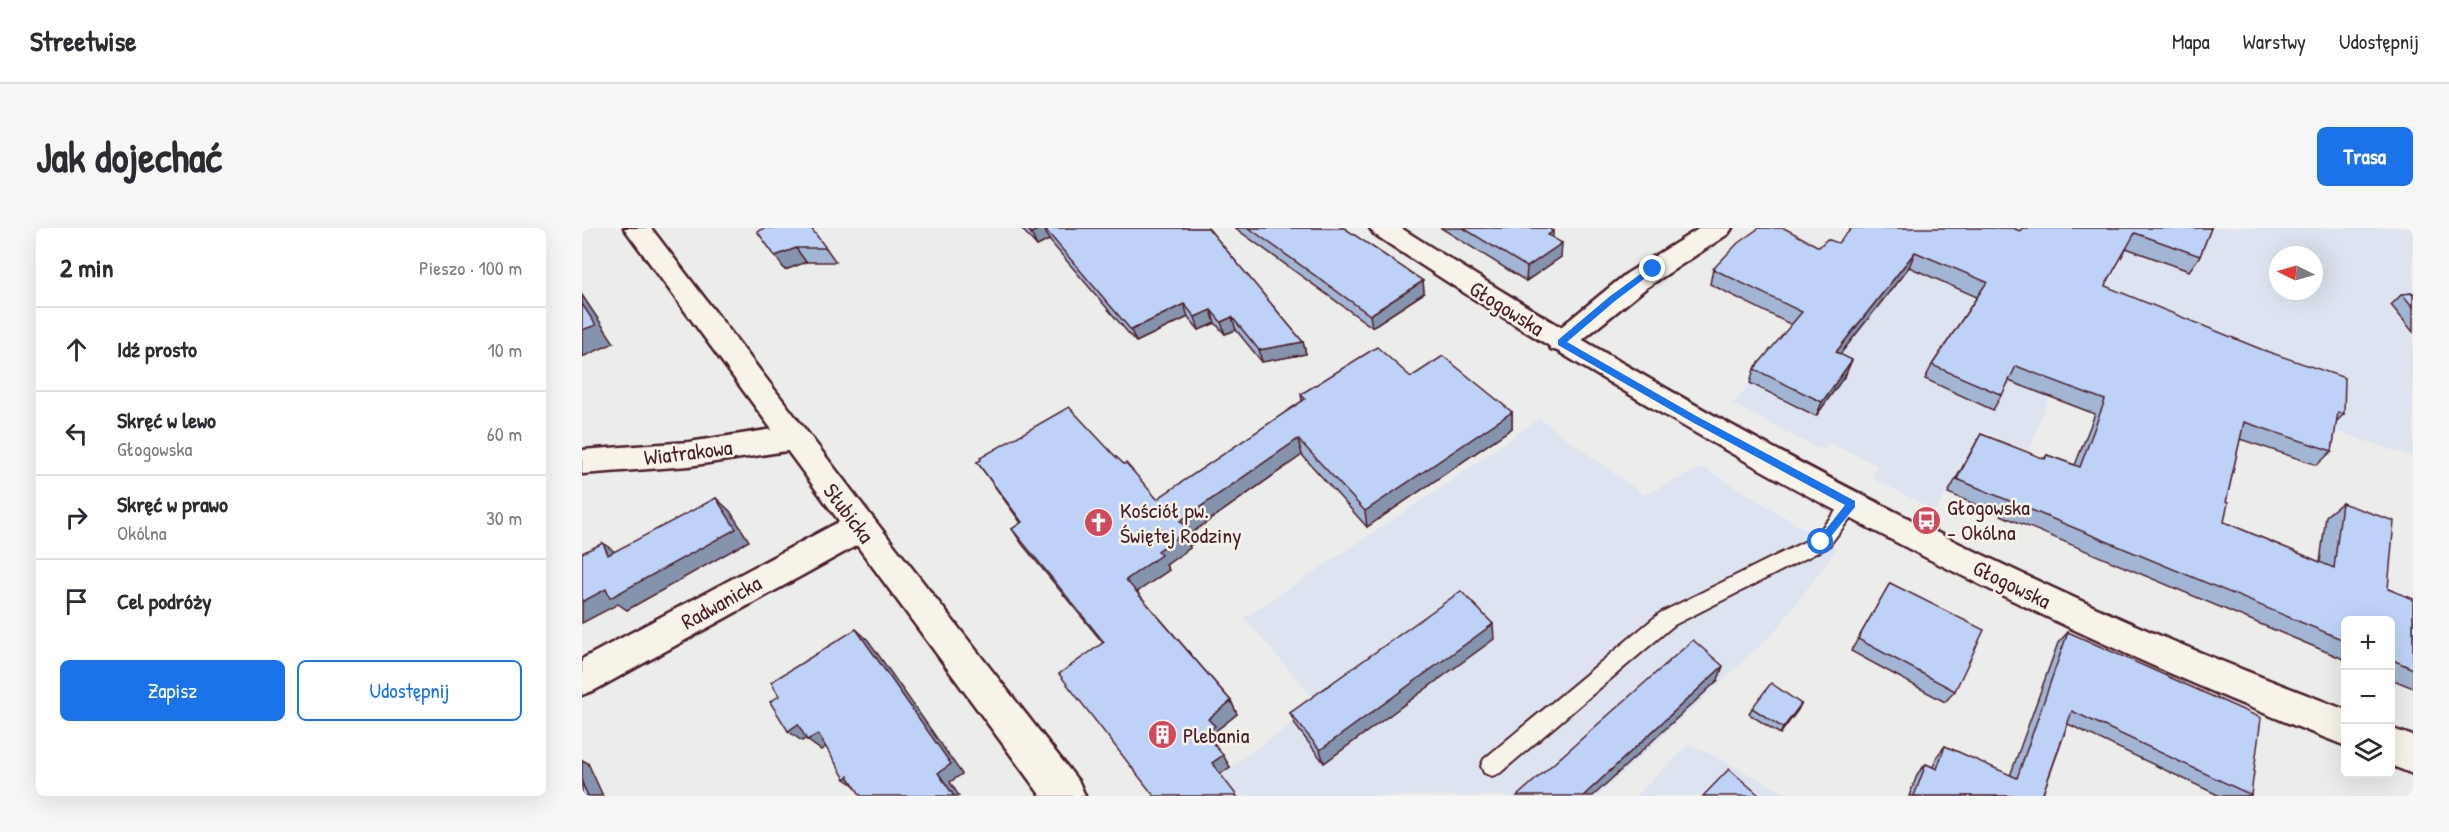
<!DOCTYPE html>
<html lang="pl">
<head>
<meta charset="utf-8">
<style>
	:root { --surface:#fff; --page:#f7f7f7; --text:#2b2b33; --muted:#7c7c81; --line:#e1e1e2; --accent:#1a73e8 }
	body { margin:0; font-family:"Patrick Hand",sans-serif; background:var(--page); color:var(--text) }
	.controls { position:absolute; right:18px; bottom:18px; display:grid; overflow:hidden; border-radius:9px; box-shadow:0 6px 24px #0002 }
	.controls button { width:54px; height:54px; display:grid; place-items:center; padding:0; border:0; border-bottom:2px solid var(--line); background:var(--surface); color:var(--text); font:30px sans-serif }
	.compass { position:absolute; left:1687px; top:18px; width:54px; height:54px; border-radius:50%; background:var(--surface); box-shadow:0 6px 24px #0002; rotate:275deg }
	.stop { position:absolute; width:18px; height:18px; margin:-14px; border:4px solid #1a73e8; border-radius:50%; background:#fff }
	.stop.end { background:#1a73e8; border-color:#fff; box-shadow:0 2px 6px #0008 }
	.list { margin:0; padding:0; list-style:none }
	h2 { display:flex; justify-content:space-between; align-items:center; height:78px; margin:0; padding:0 24px; font-size:26px }
	h2 small { font-size:20px; font-weight:400; color:var(--muted) }
	.list li { display:grid; grid-template-columns:39px 1fr auto; gap:18px; align-items:center; box-sizing:border-box; height:84px; padding:0 24px; border-top:2px solid var(--line) }
	.list b { display:block; font-size:22px; white-space:nowrap }
	.list p { margin:0; font-size:20px; white-space:nowrap; color:var(--muted) }
	.list em { font-size:20px; font-style:normal; color:var(--muted) }
	.actions { display:flex; gap:12px; padding:18px 24px }
	.actions a { flex:1; padding:14px 0; border:2px solid var(--accent); border-radius:9px; text-align:center; font-size:21px; color:var(--accent) }
	.actions .main { background:var(--accent); color:#fff }
	.icon { flex:none; width:33px; height:33px; fill:none; stroke:currentColor; stroke-width:2; stroke-linecap:round; stroke-linejoin:round }
	.map { position:relative; flex:none; width:1831px; height:568px; overflow:hidden; border-radius:9px }
	header { display:flex; align-items:center; gap:36px; box-sizing:border-box; height:84px; padding:0 30px; background:var(--surface); border-bottom:2px solid var(--line) }
	header strong { font-size:28px }
	nav { display:flex; gap:33px; margin-inline-start:auto; font-size:21px }
	.intro { display:flex; align-items:center; justify-content:space-between; box-sizing:border-box; height:144px; padding:0 36px }
	h1 { margin:0; font-size:42px }
	.button { padding:15px 27px; border-radius:9px; background:var(--accent); color:#fff; font-size:21px; font-weight:700 }
	main { display:flex; gap:36px; padding:0 36px }
	aside { flex:1; background:var(--surface); border-radius:9px; box-shadow:0 6px 24px #0002 }
	.map>svg:first-child { display:block }
	.built { fill:#dee4ef; fill-rule:evenodd }
	.lines { fill:none; stroke-linecap:round; stroke-linejoin:round }
	.service-casing { stroke:#4a1f2b; stroke-width:4 }
	.minor-casing { stroke:#4a1f2b; stroke-width:5 }
	.tertiary-casing { stroke:#4a1f2b; stroke-width:5 }
	.service { fill:#f7f3e8; fill-rule:evenodd }
	.minor { fill:#f7f3e8; fill-rule:evenodd }
	.tertiary { fill:#f7f3e8; fill-rule:evenodd }
	.wall { fill:#a3b5d4; stroke:#4a1f2b; stroke-width:1.5 }
	.shaded-wall { fill:#8593ad; stroke:#4a1f2b; stroke-width:1.5 }
	.building { fill:#bed2f7; stroke:#4a1f2b; stroke-width:1.5 }
	.route { fill:#1a73e8 }
	.labels { text-anchor:middle; dominant-baseline:central; stroke-width:5; stroke-linejoin:round; paint-order:stroke }
	.street-label { font-size:22px; fill:#4a1f2b; stroke:#f7f3e8 }
	.poi-label { font-size:22px; fill:#4a1f2b; stroke:#f7f3e8; text-anchor:start }
</style>
</head>
<body>
<header>
<strong>Streetwise</strong>
<nav><a>Mapa</a><a>Warstwy</a><a>Udostępnij</a></nav>
</header>
<div class="intro"><h1>Jak dojechać</h1><a class="button">Trasa</a></div>
<main>
<aside>
<h2>2 min<small>Pieszo · 100 m</small></h2>
<ul class="list">
<li><svg class="icon" aria-label="ahead" viewBox="0 0 24 24"><path d="M12 20V5M6 11l6-6 6 6"/></svg><div><b>Idź prosto</b></div><em>10 m</em></li>
<li><svg class="icon" aria-label="left" viewBox="0 0 24 24"><path d="M17 20v-9H6M10 6l-5 5 5 5"/></svg><div><b>Skręć w lewo</b><p>Głogowska</p></div><em>60 m</em></li>
<li><svg class="icon" aria-label="right" viewBox="0 0 24 24"><path d="M7 20v-9h11M14 6l5 5-5 5"/></svg><div><b>Skręć w prawo</b><p>Okólna</p></div><em>30 m</em></li>
<li><svg class="icon" aria-label="arrive" viewBox="0 0 24 24"><path d="M6 21V4h12l-3 4 3 4H6"/></svg><div><b>Cel podróży</b></div></li>
</ul>
<div class="actions"><a class="main">Zapisz</a><a>Udostępnij</a></div>
</aside>
<div class="map">
<svg width="1831" height="568" viewBox="0 0 1831 568">
	<rect width="100%" height="100%" fill="#ececeb"/>
	<filter id="ink" filterUnits="userSpaceOnUse"><feTurbulence type="fractalNoise" baseFrequency=".0167" numOctaves="2"/><feDisplacementMap in="SourceGraphic" scale="12" xChannelSelector="R" yChannelSelector="G"/><feConvolveMatrix kernelMatrix="1 2 1 2 8 2 1 2 1" color-interpolation-filters="sRGB"/></filter>
	<g filter="url(#ink)">
		<g class="built">
			<path d="M 1342,0 L 1831,0 L 1831,229 L 1658,171 L 1642,237 L 1467,169 L 1447,223 L 1400,204 L 1354,283 L 1294,252 L 1291,247 L 1294,237 L 1248,215 L 1243,221 L 1234,220 L 1151,176 L 1298,2 ZM 1696,27 L 1732,27 L 1732,63 L 1696,63 Z"/>
			<path d="M 957,190 L 1062,267 L 1121,239 L 1255,321 L 1193,404 L 1016,568 L 607,568 L 737,476 L 662,390 L 875,249 Z"/>
			<path d="M 1108,516 L 1210,568 L 1053,568 Z"/>
		</g>
		<g class="lines">
			<defs>
				<path id="service" d="M 1270,269 L 1276,271 L 1279,276 L 1246,319 L 1092,397 L 918,545 L 910,548 L 902,545 L 899,538 L 902,531 L 1078,385 L 1232,309 L 1264,271 Z"/>
				<g id="minor">
					<path d="M 1118,0 L 1150,0 L 1146,6 L 1064,60 L 989,121 L 979,124 L 969,121 L 965,114 L 969,107 L 1044,46 Z"/>
					<path d="M 211,198 L 222,202 L 227,210 L 222,218 L 211,222 L 107,238 L 0,246 L 0,222 L 107,214 Z"/>
					<path d="M 278,285 L 290,289 L 295,299 L 290,309 L 13,462 L 0,467 L 0,431 L 266,289 Z"/>
				</g>
				<g id="tertiary">
					<path d="M 42,0 L 69,0 L 290,289 L 497,554 L 503,568 L 459,568 Z"/>
					<path d="M 788,0 L 819,0 C 1046,145 1281,276 1526,385 C 1604,420 1684,451 1764,482 L 1764,518 C 1420,384 1098,209 792,6 Z"/>
					<path d="M 1808,500 L 1831,508 L 1831,546 L 1808,537 Z"/>
				</g>
			</defs>
			<use href="#service" class="service-casing"/>
			<use href="#minor" class="minor-casing"/>
			<use href="#tertiary" class="tertiary-casing"/>
			<use href="#service" class="service"/>
			<use href="#minor" class="minor"/>
			<use href="#tertiary" class="tertiary"/>
		</g>
		<g class="wall">
			<path d="M 183,0 L 244,20 L 254,34 L 224,34 L 203,42 Z"/>
			<path d="M 439,0 L 626,0 L 721,114 L 724,126 L 680,134 L 654,102 L 643,106 L 633,95 L 617,102 L 606,89 L 554,114 L 467,12 L 455,18 Z"/>
			<path d="M 653,0 L 762,0 L 841,53 L 842,65 L 790,99 Z"/>
			<path d="M 859,0 L 966,0 L 979,29 L 944,53 Z"/>
			<path d="M 1629,0 L 1618,28 L 1607,43 L 1544,20 L 1523,58 L 1762,186 L 1754,194 L 1750,223 L 1735,237 L 1658,211 L 1644,274 L 1642,294 L 1738,334 L 1744,288 L 1760,275 L 1806,361 L 1831,371 L 1831,460 L 1809,451 L 1809,393 L 1764,393 L 1764,432 L 1366,265 L 1399,206 L 1462,231 L 1465,227 L 1493,237 L 1513,186 L 1427,153 L 1411,182 L 1343,151 L 1350,137 L 1395,69 L 1327,39 L 1258,126 L 1264,146 L 1234,188 L 1168,155 L 1172,141 L 1210,97 L 1128,56 L 1131,41 L 1256,15 L 1438,3 Z"/>
			<path d="M 1831,65 L 1831,104 L 1809,77 L 1820,66 Z"/>
			<path d="M 829,149 L 930,184 L 930,200 L 785,299 L 720,227 L 608,306 L 612,315 L 607,318 L 608,320 L 584,337 L 587,342 L 555,364 L 649,473 L 655,486 L 635,502 L 640,511 L 632,517 L 648,539 L 638,546 L 521,415 L 440,316 L 430,301 L 439,295 L 395,234 L 532,227 L 575,271 L 720,173 L 719,166 Z"/>
			<path d="M 1308,355 L 1373,463 L 1363,474 L 1269,423 Z"/>
			<path d="M 1486,404 L 1669,567 L 1667,568 L 1638,568 L 1486,496 L 1460,568 L 1327,568 L 1336,545 L 1344,536 L 1351,539 L 1355,528 L 1363,518 L 1428,548 L 1476,415 Z"/>
			<path d="M 912,411 L 742,535 L 714,498 L 708,485 Z"/>
			<path d="M 1219,476 L 1198,506 L 1167,486 L 1170,480 Z"/>
		</g>
		<g class="shaded-wall">
			<path d="M 460,0 L 462,0 L 467,12 L 455,18 L 449,5 Z"/>
			<path d="M 971,3 L 971,17 L 966,7 Z"/>
			<path d="M 980,15 L 979,29 L 944,53 L 945,39 Z"/>
			<path d="M 214,20 L 224,34 L 203,42 L 193,28 Z"/>
			<path d="M 1333,24 L 1327,39 L 1248,139 L 1254,124 Z"/>
			<path d="M 841,53 L 842,65 L 790,99 L 788,87 Z"/>
			<path d="M 0,67 L 32,115 L 0,129 Z"/>
			<path d="M 602,76 L 606,89 L 554,114 L 549,102 Z"/>
			<path d="M 629,82 L 633,95 L 617,102 L 613,89 Z"/>
			<path d="M 650,89 L 654,102 L 643,106 L 639,94 Z"/>
			<path d="M 721,114 L 724,126 L 680,134 L 677,122 Z"/>
			<path d="M 1270,132 L 1264,146 L 1234,188 L 1240,174 Z"/>
			<path d="M 930,184 L 930,200 L 785,299 L 783,283 Z"/>
			<path d="M 716,211 L 720,227 L 608,306 L 612,315 L 607,318 L 608,320 L 584,337 L 587,342 L 552,366 L 544,352 L 576,323 L 598,293 Z"/>
			<path d="M 134,270 L 148,283 L 167,313 L 45,382 L 36,376 L 0,395 L 0,374 Z"/>
			<path d="M 21,315 L 37,327 L 26,327 Z"/>
			<path d="M 911,396 L 912,411 L 742,535 L 738,522 Z"/>
			<path d="M 274,401 L 286,412 L 380,546 L 368,554 L 377,568 L 372,568 L 356,545 Z"/>
			<path d="M 1141,438 L 1136,452 L 1011,568 L 1001,568 Z"/>
			<path d="M 649,473 L 655,486 L 635,502 L 640,511 L 630,518 L 623,506 L 626,491 Z"/>
			<path d="M 1219,476 L 1216,482 L 1198,506 L 1201,500 Z"/>
			<path d="M 216,496 L 230,506 L 220,513 L 206,503 Z"/>
			<path d="M 236,506 L 249,515 L 239,522 L 225,512 Z"/>
			<path d="M 641,527 L 648,539 L 637,547 L 630,535 Z"/>
			<path d="M 0,532 L 6,535 L 21,568 L 6,568 L 0,555 Z"/>
			<path d="M 266,548 L 276,560 L 263,551 Z"/>
		</g>
		<g class="building">
			<path d="M 183,0 L 229,0 L 244,20 L 214,20 L 193,28 L 175,3 Z"/>
			<path d="M 444,0 L 460,0 L 449,5 Z"/>
			<path d="M 462,0 L 626,0 L 721,114 L 677,122 L 650,89 L 639,94 L 629,82 L 613,89 L 602,76 L 549,102 Z"/>
			<path d="M 667,0 L 762,0 L 841,53 L 788,87 Z"/>
			<path d="M 881,0 L 966,0 L 971,3 L 966,7 L 980,15 L 945,39 Z"/>
			<path d="M 1177,0 L 1202,0 L 1237,19 L 1245,11 L 1256,15 L 1270,0 L 1431,0 L 1438,3 L 1440,0 L 1629,0 L 1618,28 L 1553,5 L 1523,58 L 1681,122 L 1763,150 L 1762,186 L 1756,184 L 1750,223 L 1662,194 L 1644,274 L 1646,275 L 1642,294 L 1752,340 L 1760,275 L 1812,293 L 1806,361 L 1831,371 L 1831,441 L 1809,431 L 1809,393 L 1764,393 L 1764,413 L 1375,251 L 1399,206 L 1463,231 L 1465,227 L 1498,239 L 1523,172 L 1434,138 L 1420,167 L 1350,137 L 1405,54 L 1333,24 L 1254,124 L 1270,132 L 1240,174 L 1172,141 L 1220,84 L 1131,41 L 1156,15 Z"/>
			<path d="M 1831,65 L 1831,79 L 1820,66 Z"/>
			<path d="M 0,76 L 14,97 L 0,102 Z"/>
			<path d="M 795,119 L 829,149 L 861,128 L 930,184 L 783,283 L 716,211 L 598,293 L 606,300 L 600,304 L 601,305 L 576,323 L 579,327 L 544,352 L 649,473 L 626,491 L 633,498 L 623,506 L 641,527 L 630,535 L 655,568 L 572,568 L 477,446 L 522,414 L 430,301 L 440,294 L 395,234 L 399,232 L 398,230 L 487,179 L 532,227 L 542,236 L 544,235 L 575,271 L 723,171 L 719,166 Z"/>
			<path d="M 134,270 L 154,301 L 28,370 L 24,361 L 0,374 L 0,325 L 21,315 L 26,327 Z"/>
			<path d="M 1308,355 L 1402,402 L 1373,463 L 1276,411 Z"/>
			<path d="M 879,363 L 911,396 L 738,522 L 708,485 Z"/>
			<path d="M 274,401 L 369,536 L 356,545 L 372,568 L 279,568 L 266,548 L 263,551 L 236,506 L 225,512 L 216,496 L 206,503 L 188,474 L 197,468 L 189,454 Z"/>
			<path d="M 1486,404 L 1679,490 L 1669,567 L 1490,483 L 1460,568 L 1332,568 L 1344,536 L 1355,541 L 1363,518 L 1435,550 Z"/>
			<path d="M 1111,412 L 1141,438 L 1001,568 L 935,568 Z"/>
			<path d="M 1189,455 L 1219,476 L 1201,500 L 1170,480 Z"/>
			<path d="M 1147,541 L 1178,568 L 1121,568 Z"/>
			<path d="M 0,555 L 6,568 L 0,568 Z"/>
		</g>
	</g>
	<path class="route" d="M 1068,39 L 1075,41 L 1033,73 L 985,114 L 1116,189 L 1273,273 L 1273,279 L 1242,317 L 1239,318 L 1234,314 L 1263,277 L 1110,194 L 976,117 L 976,112 L 1027,69 Z"/>
	<defs>
		<symbol id="bus-disc" viewBox="-11 -11 22 22"><circle r="9.5" fill="#d1495b" stroke="#f7f3e8"/><path d="M-5-6H5V4H4V6H2V4H-2V6H-4V4H-5ZM-3.5-4V0h7V-4ZM-3.5 1.2v1.5H-2V1.2ZM2 1.2v1.5H3.5V1.2Z" fill="#fff"/></symbol>
		<symbol id="church-disc" viewBox="-11 -11 22 22"><circle r="9.5" fill="#d1495b" stroke="#f7f3e8"/><path d="M-1.2-6h2.4v3.5h3.3v2.4h-3.3V6h-2.4V-.1h-3.3v-2.4h3.3Z" fill="#fff"/></symbol>
		<symbol id="building-disc" viewBox="-11 -11 22 22"><circle r="9.5" fill="#d1495b" stroke="#f7f3e8"/><path d="M-4-6H4V6H1V3H-1V6H-4ZM-2.5-4.3h1.7v1.8h-1.7ZM.8-4.3h1.7v1.8H.8ZM-2.5-1h1.7V.8h-1.7ZM.8-1h1.7V.8H.8Z" fill="#fff"/></symbol>
	</defs>
	<g fill-rule="evenodd">
		<use href="#bus-disc" x="1328" y="276" width="33" height="33"/>
		<use href="#church-disc" x="500" y="278" width="33" height="33"/>
		<use href="#building-disc" x="564" y="490" width="33" height="33"/>
	</g>
	<g class="labels">
		<g class="street-label">
			<text transform="translate(925 80) rotate(32)">Głogowska</text>
			<text transform="translate(106 224) rotate(-7)">Wiatrakowa</text>
			<text transform="translate(267 285) rotate(53)">Słubicka</text>
			<text transform="translate(1430 356) rotate(26)">Głogowska</text>
			<text transform="translate(139 374) rotate(-29)">Radwanicka</text>
		</g>
		<g class="poi-label">
			<text x="1365" y="279">Głogowska<tspan x="1365" dy="25">- Okólna</tspan></text>
			<text x="538" y="282">Kościół pw.<tspan x="538" dy="25">Świętej Rodziny</tspan></text>
			<text x="601" y="507">Plebania</text>
		</g>
	</g>
</svg>
<div class="controls">
<button>+</button>
<button>−</button>
<button><svg class="icon" aria-label="layers" viewBox="0 0 24 24"><path d="M12 4l9 5-9 5-9-5zM3 14l9 5 9-5"/></svg></button>
</div>
<svg class="compass" viewBox="-18 -18 36 36"><path d="M0-13l5 13h-10z" fill="#e53935"/><path d="M0 13l5-13h-10z" fill="#7c7c81"/></svg>
<div class="stop" style="left:1239px;top:314px"></div>
<div class="stop end" style="left:1071px;top:41px"></div>
</div>
</main>
</body>
</html>
